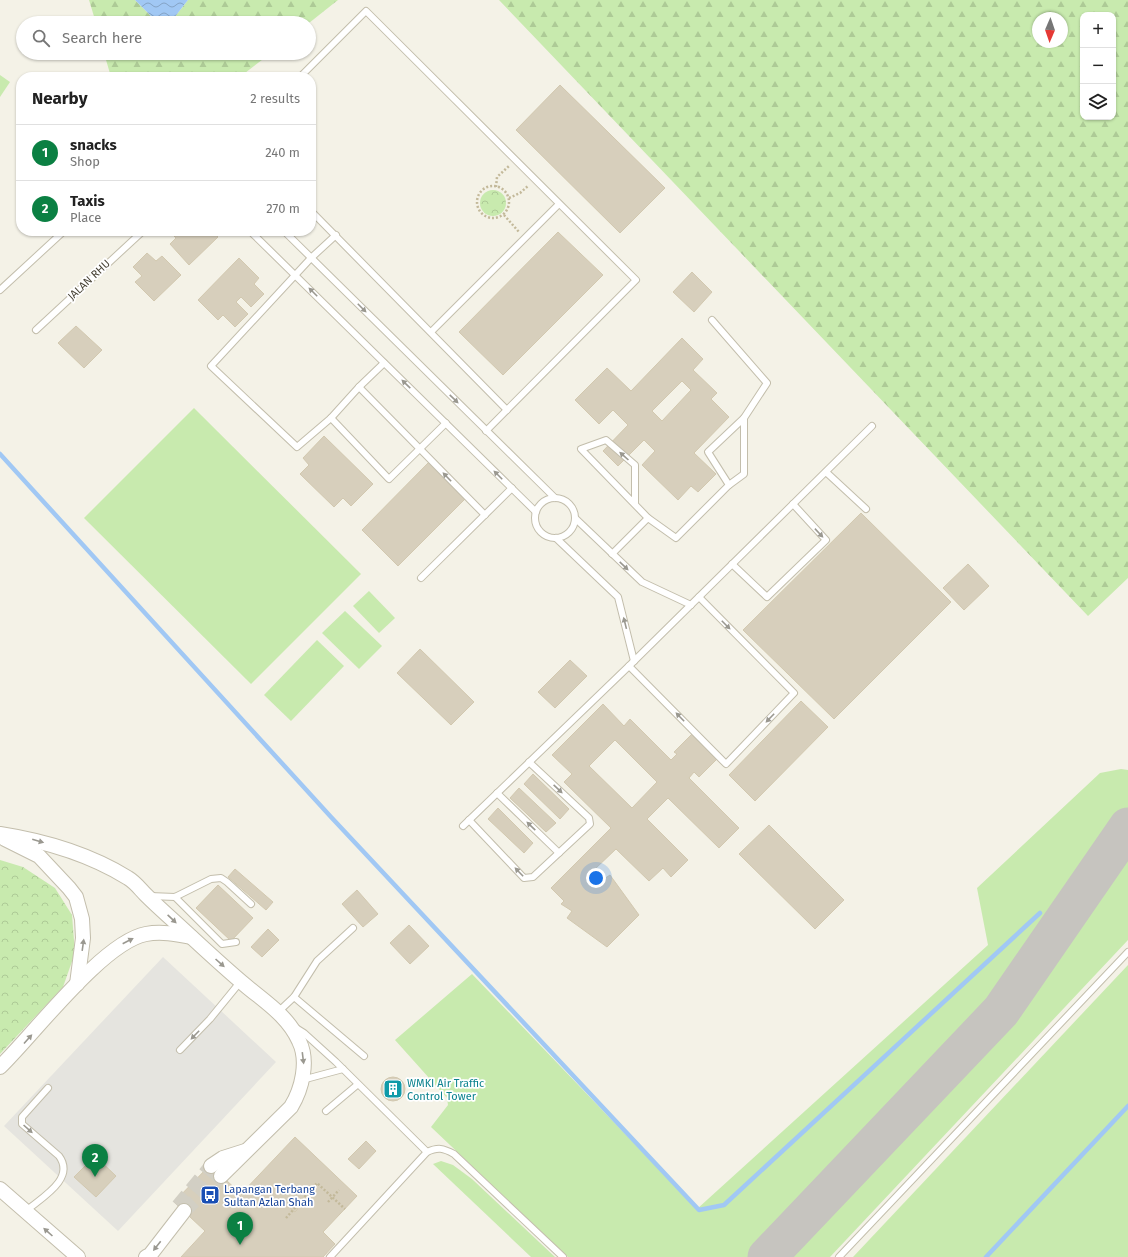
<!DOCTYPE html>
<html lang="en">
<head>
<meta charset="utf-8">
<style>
	:root { --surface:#fff; --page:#f2f2f2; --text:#222; --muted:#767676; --line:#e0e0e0; --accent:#0b8043 }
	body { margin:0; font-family:"Fira Sans",sans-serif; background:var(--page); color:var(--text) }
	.controls { position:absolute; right:12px; top:12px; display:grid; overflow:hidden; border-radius:8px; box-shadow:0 1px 3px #0004 }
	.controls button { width:36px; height:36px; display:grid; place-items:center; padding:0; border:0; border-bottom:1px solid var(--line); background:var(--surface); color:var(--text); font:20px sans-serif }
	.compass { position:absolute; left:1032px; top:12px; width:36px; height:36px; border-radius:50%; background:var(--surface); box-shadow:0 1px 3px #0004; rotate:182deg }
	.you { position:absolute; left:596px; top:878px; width:14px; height:14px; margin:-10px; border:3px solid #fff; border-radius:50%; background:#1a73e8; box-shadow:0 0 0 6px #1a73e833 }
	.badge { display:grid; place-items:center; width:26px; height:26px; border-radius:50%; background:var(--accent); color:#fff; font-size:13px; font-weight:700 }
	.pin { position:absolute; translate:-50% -33px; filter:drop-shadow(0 1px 2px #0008) }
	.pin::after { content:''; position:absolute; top:21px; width:14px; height:12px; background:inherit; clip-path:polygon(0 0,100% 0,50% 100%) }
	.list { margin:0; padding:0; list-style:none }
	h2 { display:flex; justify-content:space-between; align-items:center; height:52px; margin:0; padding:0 16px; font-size:17px }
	h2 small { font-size:13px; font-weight:400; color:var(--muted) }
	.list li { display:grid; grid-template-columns:26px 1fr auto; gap:12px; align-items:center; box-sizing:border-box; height:56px; padding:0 16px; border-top:1px solid var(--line) }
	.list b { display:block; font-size:15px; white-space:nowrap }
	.list p { margin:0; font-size:13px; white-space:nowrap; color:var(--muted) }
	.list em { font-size:13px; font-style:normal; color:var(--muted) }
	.icon { flex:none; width:22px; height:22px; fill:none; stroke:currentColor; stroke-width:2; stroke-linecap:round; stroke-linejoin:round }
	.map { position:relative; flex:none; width:1128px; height:1257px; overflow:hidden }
	.search { position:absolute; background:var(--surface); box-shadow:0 1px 3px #0004; left:16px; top:16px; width:300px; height:44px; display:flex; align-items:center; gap:10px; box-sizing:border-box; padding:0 14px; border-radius:22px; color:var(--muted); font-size:15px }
	.panel { position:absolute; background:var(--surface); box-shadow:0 1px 3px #0004; left:16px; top:72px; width:300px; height:164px; border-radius:16px }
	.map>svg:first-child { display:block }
	.grass { fill:#c8eaae }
	.forest { fill:url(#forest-firs); fill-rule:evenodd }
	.park { fill:url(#park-crowns) }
	.parking { fill:#e5e4df }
	.water { fill:url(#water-waves) }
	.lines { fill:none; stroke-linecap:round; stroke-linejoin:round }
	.stream { stroke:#a1c8f4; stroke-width:4.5 }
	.taxiway { stroke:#c6c4bf; stroke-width:39 }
	.building { fill:#d7cfbc; stroke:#d2c8af; fill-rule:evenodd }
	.tertiary-tunnel { stroke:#d2cfc4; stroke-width:14; stroke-dasharray:14 7; stroke-linecap:butt }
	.service-casing { stroke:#c3beac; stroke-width:8 }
	.tertiary-casing { stroke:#c3beac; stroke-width:16 }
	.path { stroke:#c3b99a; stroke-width:2.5; stroke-dasharray:2 2; stroke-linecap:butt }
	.service { stroke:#fff; stroke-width:6 }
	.tertiary { stroke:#fff; stroke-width:14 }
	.oneway { fill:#9a9890 }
	.labels { text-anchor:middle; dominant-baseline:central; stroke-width:3.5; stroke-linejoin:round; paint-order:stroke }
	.street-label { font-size:11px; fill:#484336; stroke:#fff }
	.culture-label { font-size:11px; fill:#0d838f; stroke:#fff; text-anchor:start }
	.transit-label { font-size:11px; fill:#164399; stroke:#fff; text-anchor:start }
</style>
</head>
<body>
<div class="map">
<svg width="1128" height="1257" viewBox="0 0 1128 1257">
	<defs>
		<pattern id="forest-firs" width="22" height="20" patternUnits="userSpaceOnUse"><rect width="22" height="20" fill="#c8eaae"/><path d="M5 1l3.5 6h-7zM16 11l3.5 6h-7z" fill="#adca96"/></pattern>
		<pattern id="park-crowns" width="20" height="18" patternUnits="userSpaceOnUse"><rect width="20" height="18" fill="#c8eaae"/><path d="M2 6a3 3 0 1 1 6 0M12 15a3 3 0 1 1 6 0" fill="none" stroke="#adca96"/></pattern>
		<pattern id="water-waves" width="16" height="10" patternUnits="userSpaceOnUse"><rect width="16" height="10" fill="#a1c8f4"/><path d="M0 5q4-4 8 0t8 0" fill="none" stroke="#85a4c6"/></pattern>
	</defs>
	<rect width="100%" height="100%" fill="#f4f2e7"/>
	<g class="grass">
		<path d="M 0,75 L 10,82 L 0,97 Z"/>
		<path d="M 194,408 L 361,574 L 251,684 L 84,518 Z"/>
		<path d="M 369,591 L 395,618 L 379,633 L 353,606 Z"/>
		<path d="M 345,611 L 382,646 L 359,669 L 322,633 Z"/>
		<path d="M 317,640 L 344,666 L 291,721 L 264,695 Z"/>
		<path d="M 1121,769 L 1128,770 L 1128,810 L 1118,829 L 1017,980 L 990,1012 L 757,1257 L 568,1257 L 431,1127 L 448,1105 L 447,1098 L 395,1040 L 472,974 L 697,1209 L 988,945 L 977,888 L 1100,773 Z"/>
		<path d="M 1128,848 L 1128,940 L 830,1257 L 785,1257 L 1005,1025 L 1029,996 Z"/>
		<path d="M 1128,965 L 1128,1257 L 853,1257 Z"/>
		<path d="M 441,1161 L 453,1165 L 472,1179 L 555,1257 L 531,1257 L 433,1164 Z"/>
	</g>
	<g class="forest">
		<path d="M 89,0 L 135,0 L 158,23 L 96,23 Z"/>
		<path d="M 188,0 L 338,0 L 309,23 L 170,23 Z"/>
		<path d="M 499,0 L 1128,0 L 1128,578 L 1088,616 ZM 1083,15 L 1113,15 L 1113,117 L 1083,117 ZM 1038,18 L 1062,18 L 1062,42 L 1038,42 Z"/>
		<path d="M 104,53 L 271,53 L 245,73 L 111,77 Z"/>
	</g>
	<g class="park">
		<circle cx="493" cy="203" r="13"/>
		<path d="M 0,860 L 23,867 L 55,888 L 72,915 L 75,953 L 63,987 L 0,1054 Z"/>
	</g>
	<path class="parking" d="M 163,957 L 276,1062 L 118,1231 L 4,1126 Z"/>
	<path class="water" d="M 135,0 L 188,0 L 170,23 L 158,23 Z"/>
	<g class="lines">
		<g class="stream">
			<path d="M 0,454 L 331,817 L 699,1210 L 724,1205 L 1040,913"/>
			<path d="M 986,1257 L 1128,1106"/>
		</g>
		<path class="taxiway" d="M 767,1257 L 1001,1011 L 1128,827"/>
	</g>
	<g class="building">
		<path d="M 560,85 L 665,188 L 620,233 L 516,130 Z"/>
		<path d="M 169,231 L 212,231 L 218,237 L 189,265 L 170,244 L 176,238 Z"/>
		<path d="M 558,232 L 603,275 L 503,375 L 459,332 Z"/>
		<path d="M 147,253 L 156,261 L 162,256 L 181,275 L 154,301 L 135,282 L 142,276 L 133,267 Z"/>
		<path d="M 239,258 L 259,278 L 254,284 L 264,294 L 251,307 L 241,297 L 236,302 L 248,314 L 235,327 L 223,315 L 218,320 L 198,300 Z"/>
		<path d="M 692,272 L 712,292 L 694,312 L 673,292 Z"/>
		<path d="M 76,326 L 102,350 L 84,368 L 58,343 Z"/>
		<path d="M 682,338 L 703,359 L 693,370 L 717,393 L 711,399 L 729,417 L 694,453 L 716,474 L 698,492 L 691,486 L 678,500 L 642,465 L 655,451 L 644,440 L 618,466 L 603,451 L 628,425 L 613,410 L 599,424 L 575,400 L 607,368 L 631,391 ZM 682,381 L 691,390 L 662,421 L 652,411 Z"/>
		<path d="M 324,436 L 373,484 L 351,506 L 343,498 L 334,507 L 300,474 L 309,465 L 303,458 Z"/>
		<path d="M 431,460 L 468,496 L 398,566 L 362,530 Z"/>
		<path d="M 861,513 L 951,602 L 834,719 L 743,630 Z"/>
		<path d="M 968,564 L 989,586 L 964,610 L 943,588 Z"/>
		<path d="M 420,649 L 474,702 L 451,725 L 397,673 Z"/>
		<path d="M 570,660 L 587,676 L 555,708 L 538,692 Z"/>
		<path d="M 801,701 L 828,727 L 755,801 L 729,775 Z"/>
		<path d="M 603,704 L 624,726 L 630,719 L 671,760 L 677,754 L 674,752 L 693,733 L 718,758 L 699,777 L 694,772 L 689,778 L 739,828 L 719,848 L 668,798 L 647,819 L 688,860 L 671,877 L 663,868 L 649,881 L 616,849 L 595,869 L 601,881 L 610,875 L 639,915 L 607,947 L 567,918 L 572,911 L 561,904 L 564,901 L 551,888 L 611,828 L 564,782 L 572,774 L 552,755 ZM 615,740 L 657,782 L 632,808 L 589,766 Z"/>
		<path d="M 533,774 L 569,809 L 560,819 L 524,784 Z"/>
		<path d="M 519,788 L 556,823 L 546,832 L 510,798 Z"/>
		<path d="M 498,808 L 533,843 L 524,853 L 488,819 Z"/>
		<path d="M 769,825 L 844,900 L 815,929 L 739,854 Z"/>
		<path d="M 235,869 L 273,902 L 266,910 L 228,877 Z"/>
		<path d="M 218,885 L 253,918 L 231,941 L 196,908 Z"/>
		<path d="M 357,890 L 378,914 L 363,927 L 342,904 Z"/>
		<path d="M 409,925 L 429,946 L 410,964 L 390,943 Z"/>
		<path d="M 268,929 L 279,940 L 262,957 L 251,947 Z"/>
		<circle cx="393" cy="1089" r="12"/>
		<path d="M 393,1081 L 401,1089 L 393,1097 L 385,1089 Z"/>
		<path d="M 295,1137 L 357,1196 L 323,1232 L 335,1244 L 323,1257 L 181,1257 L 205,1231 L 174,1202 L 210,1165 L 241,1194 Z"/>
		<path d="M 366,1141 L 376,1151 L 359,1169 L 348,1159 Z"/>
		<path d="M 95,1156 L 116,1176 L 96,1197 L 74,1177 Z"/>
		<path d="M 292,1205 L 298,1209 L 295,1212 L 290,1208 Z"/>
	</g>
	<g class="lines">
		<g class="tertiary-tunnel">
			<path d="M 178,1206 L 211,1166"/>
			<path d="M 184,1211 L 221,1176"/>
		</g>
		<defs>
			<g id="service">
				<path d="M 300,77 L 366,11 L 636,280 L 486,431"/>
				<path d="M 311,211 L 507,410"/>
				<path d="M 250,231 L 536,512"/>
				<path d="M 284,231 L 555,498"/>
				<path d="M 336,235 L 311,258 L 211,366 L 297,447 L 331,418 L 359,387 L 384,363"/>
				<path d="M 0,290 L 64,231"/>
				<path d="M 712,320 L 767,383 L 744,418"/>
				<path d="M 36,330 L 143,231"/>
				<path d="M 431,332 L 559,204"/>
				<path d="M 359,387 L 485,515"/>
				<path d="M 331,418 L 389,479 L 446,423"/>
				<path d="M 744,418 L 744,474 L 729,485 L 708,452 Z"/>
				<path d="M 826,472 L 866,509"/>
				<circle cx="555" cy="518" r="20"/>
				<path d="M 635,504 L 635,465 L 606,440 L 581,449 L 648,518"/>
				<path d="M 576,519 L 642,582 L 691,605"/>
				<path d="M 556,538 L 618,597 L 634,661"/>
				<path d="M 612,554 L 648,518 L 676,538 L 729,485"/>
				<path d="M 732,564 L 767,597 L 826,540 L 793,504"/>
				<path d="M 421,578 L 512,488"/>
				<path d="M 629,666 L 726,764 L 794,693 L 699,597"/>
				<path d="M 497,793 L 559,853"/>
				<path d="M 469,820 L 524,878 L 533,877 L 590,824 L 589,818 L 529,762"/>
				<path d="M 463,826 L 629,666 L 872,426"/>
				<path d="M 150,896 L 175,897 L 211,879 L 221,878 L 227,882 L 251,904"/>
				<path d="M 175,897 L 222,944 L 236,942"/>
				<path d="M 294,997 L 364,1056"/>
				<path d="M 278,1012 L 294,997 L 317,961 L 353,928"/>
				<path d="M 296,1028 L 304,1033 L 336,1062 L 427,1152"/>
				<path d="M 180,1050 L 210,1019 L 241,981"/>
				<path d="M 302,1080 L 343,1069"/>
				<path d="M 326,1111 L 357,1085"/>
				<path d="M 26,1211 C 41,1198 76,1179 59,1156 L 22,1124 L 22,1117 L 48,1088"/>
				<path d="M 330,1257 L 427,1152 C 438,1147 443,1148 454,1154 L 563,1257"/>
				<path d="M 839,1257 L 1128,952"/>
			</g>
			<g id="tertiary">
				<path d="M 0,834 C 45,841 89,854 128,878 C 135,882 140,889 146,895 C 155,904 165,913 175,922 C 198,943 221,965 245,985 C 265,1002 288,1016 299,1041 C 309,1061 302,1089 291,1107 L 221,1176"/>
				<path d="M 5,839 L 39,856 L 69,888 L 76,897 L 82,919 L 83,938 L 77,984"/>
				<path d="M 0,1067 C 34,1034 103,942 146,934 C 161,931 176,934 191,937"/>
				<path d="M 211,1166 L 223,1158 L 245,1151"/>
				<path d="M 0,1189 L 78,1257"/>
				<path d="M 146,1257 L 150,1255 L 184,1211"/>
			</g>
		</defs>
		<use href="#service" class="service-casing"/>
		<use href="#tertiary" class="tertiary-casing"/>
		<g class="path">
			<circle cx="493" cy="202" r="16"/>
			<path d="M 496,187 L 497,177 L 509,166"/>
			<path d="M 509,198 L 520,193 L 528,186"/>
			<path d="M 504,215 L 519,232"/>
			<path d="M 328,1202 L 339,1190"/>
			<path d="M 286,1218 L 317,1183 L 345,1209"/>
		</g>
		<use href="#service" class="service"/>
		<use href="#tertiary" class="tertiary"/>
	</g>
	<defs><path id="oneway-solid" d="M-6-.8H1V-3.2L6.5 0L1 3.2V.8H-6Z"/></defs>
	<g class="oneway">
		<use href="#oneway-solid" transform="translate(313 292) rotate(-135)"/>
		<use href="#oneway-solid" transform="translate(362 308) rotate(45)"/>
		<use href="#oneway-solid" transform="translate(406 384) rotate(-136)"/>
		<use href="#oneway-solid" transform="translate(454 399) rotate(44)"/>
		<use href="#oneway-solid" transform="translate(624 456) rotate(-138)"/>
		<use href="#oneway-solid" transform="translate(498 475) rotate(-135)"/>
		<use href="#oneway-solid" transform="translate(447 477) rotate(-134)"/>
		<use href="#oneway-solid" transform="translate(819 533) rotate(47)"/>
		<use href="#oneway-solid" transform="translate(624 566) rotate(44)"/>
		<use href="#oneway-solid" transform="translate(625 623) rotate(-104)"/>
		<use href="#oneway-solid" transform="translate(726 625) rotate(45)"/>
		<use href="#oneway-solid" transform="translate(680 717) rotate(-134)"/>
		<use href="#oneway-solid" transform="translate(770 718) rotate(134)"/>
		<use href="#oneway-solid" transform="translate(558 789) rotate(43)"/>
		<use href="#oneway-solid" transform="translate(531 826) rotate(-136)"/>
		<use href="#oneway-solid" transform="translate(38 841) rotate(16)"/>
		<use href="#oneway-solid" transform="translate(519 872) rotate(-134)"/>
		<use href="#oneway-solid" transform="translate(172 919) rotate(43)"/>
		<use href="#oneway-solid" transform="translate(128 941) rotate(-27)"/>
		<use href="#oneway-solid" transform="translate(83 945) rotate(-82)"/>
		<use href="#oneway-solid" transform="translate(220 963) rotate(42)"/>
		<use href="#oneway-solid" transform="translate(195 1035) rotate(134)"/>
		<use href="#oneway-solid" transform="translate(28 1039) rotate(-48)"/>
		<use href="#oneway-solid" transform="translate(303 1058) rotate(83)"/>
		<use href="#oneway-solid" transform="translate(28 1129) rotate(42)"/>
		<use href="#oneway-solid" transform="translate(48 1232) rotate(-138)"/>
		<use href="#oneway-solid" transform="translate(157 1246) rotate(128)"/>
	</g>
	<defs>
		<symbol id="building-square" viewBox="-11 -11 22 22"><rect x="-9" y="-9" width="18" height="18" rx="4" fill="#0f9aa8" stroke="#fff"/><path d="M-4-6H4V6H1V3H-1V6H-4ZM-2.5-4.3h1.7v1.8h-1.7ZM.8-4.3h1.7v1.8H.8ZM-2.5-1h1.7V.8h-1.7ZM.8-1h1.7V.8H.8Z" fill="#fff"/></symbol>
		<symbol id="bus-square" viewBox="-11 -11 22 22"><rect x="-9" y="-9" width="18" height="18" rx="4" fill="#1a4fb4" stroke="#fff"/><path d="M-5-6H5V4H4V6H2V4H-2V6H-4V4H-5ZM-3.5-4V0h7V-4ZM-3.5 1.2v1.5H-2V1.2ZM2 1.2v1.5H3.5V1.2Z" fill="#fff"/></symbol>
	</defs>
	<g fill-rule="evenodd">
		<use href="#building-square" x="382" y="1078" width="22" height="22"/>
		<use href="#bus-square" x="199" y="1184" width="22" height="22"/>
	</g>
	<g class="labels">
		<g class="street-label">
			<text transform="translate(89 280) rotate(-43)">JALAN RHU</text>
		</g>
		<g class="culture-label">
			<text x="407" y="1083">WMKI Air Traffic<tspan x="407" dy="13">Control Tower</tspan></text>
		</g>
		<g class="transit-label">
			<text x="224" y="1189">Lapangan Terbang<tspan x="224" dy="13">Sultan Azlan Shah</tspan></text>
		</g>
	</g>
</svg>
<div class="controls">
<button>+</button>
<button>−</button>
<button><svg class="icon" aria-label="layers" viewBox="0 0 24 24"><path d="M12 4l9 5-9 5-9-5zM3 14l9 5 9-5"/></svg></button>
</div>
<svg class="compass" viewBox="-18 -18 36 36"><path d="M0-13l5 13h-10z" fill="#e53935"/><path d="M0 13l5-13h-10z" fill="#767676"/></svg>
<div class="you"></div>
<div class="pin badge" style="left:240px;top:1245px">1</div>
<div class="pin badge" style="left:95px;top:1177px">2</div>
<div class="search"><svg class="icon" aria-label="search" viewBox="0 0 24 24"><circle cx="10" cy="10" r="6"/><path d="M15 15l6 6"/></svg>Search here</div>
<section class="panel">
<h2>Nearby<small>2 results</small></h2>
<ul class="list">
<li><span class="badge">1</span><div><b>snacks</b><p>Shop</p></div><em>240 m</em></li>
<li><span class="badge">2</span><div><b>Taxis</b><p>Place</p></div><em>270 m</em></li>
</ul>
</section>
</div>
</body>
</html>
